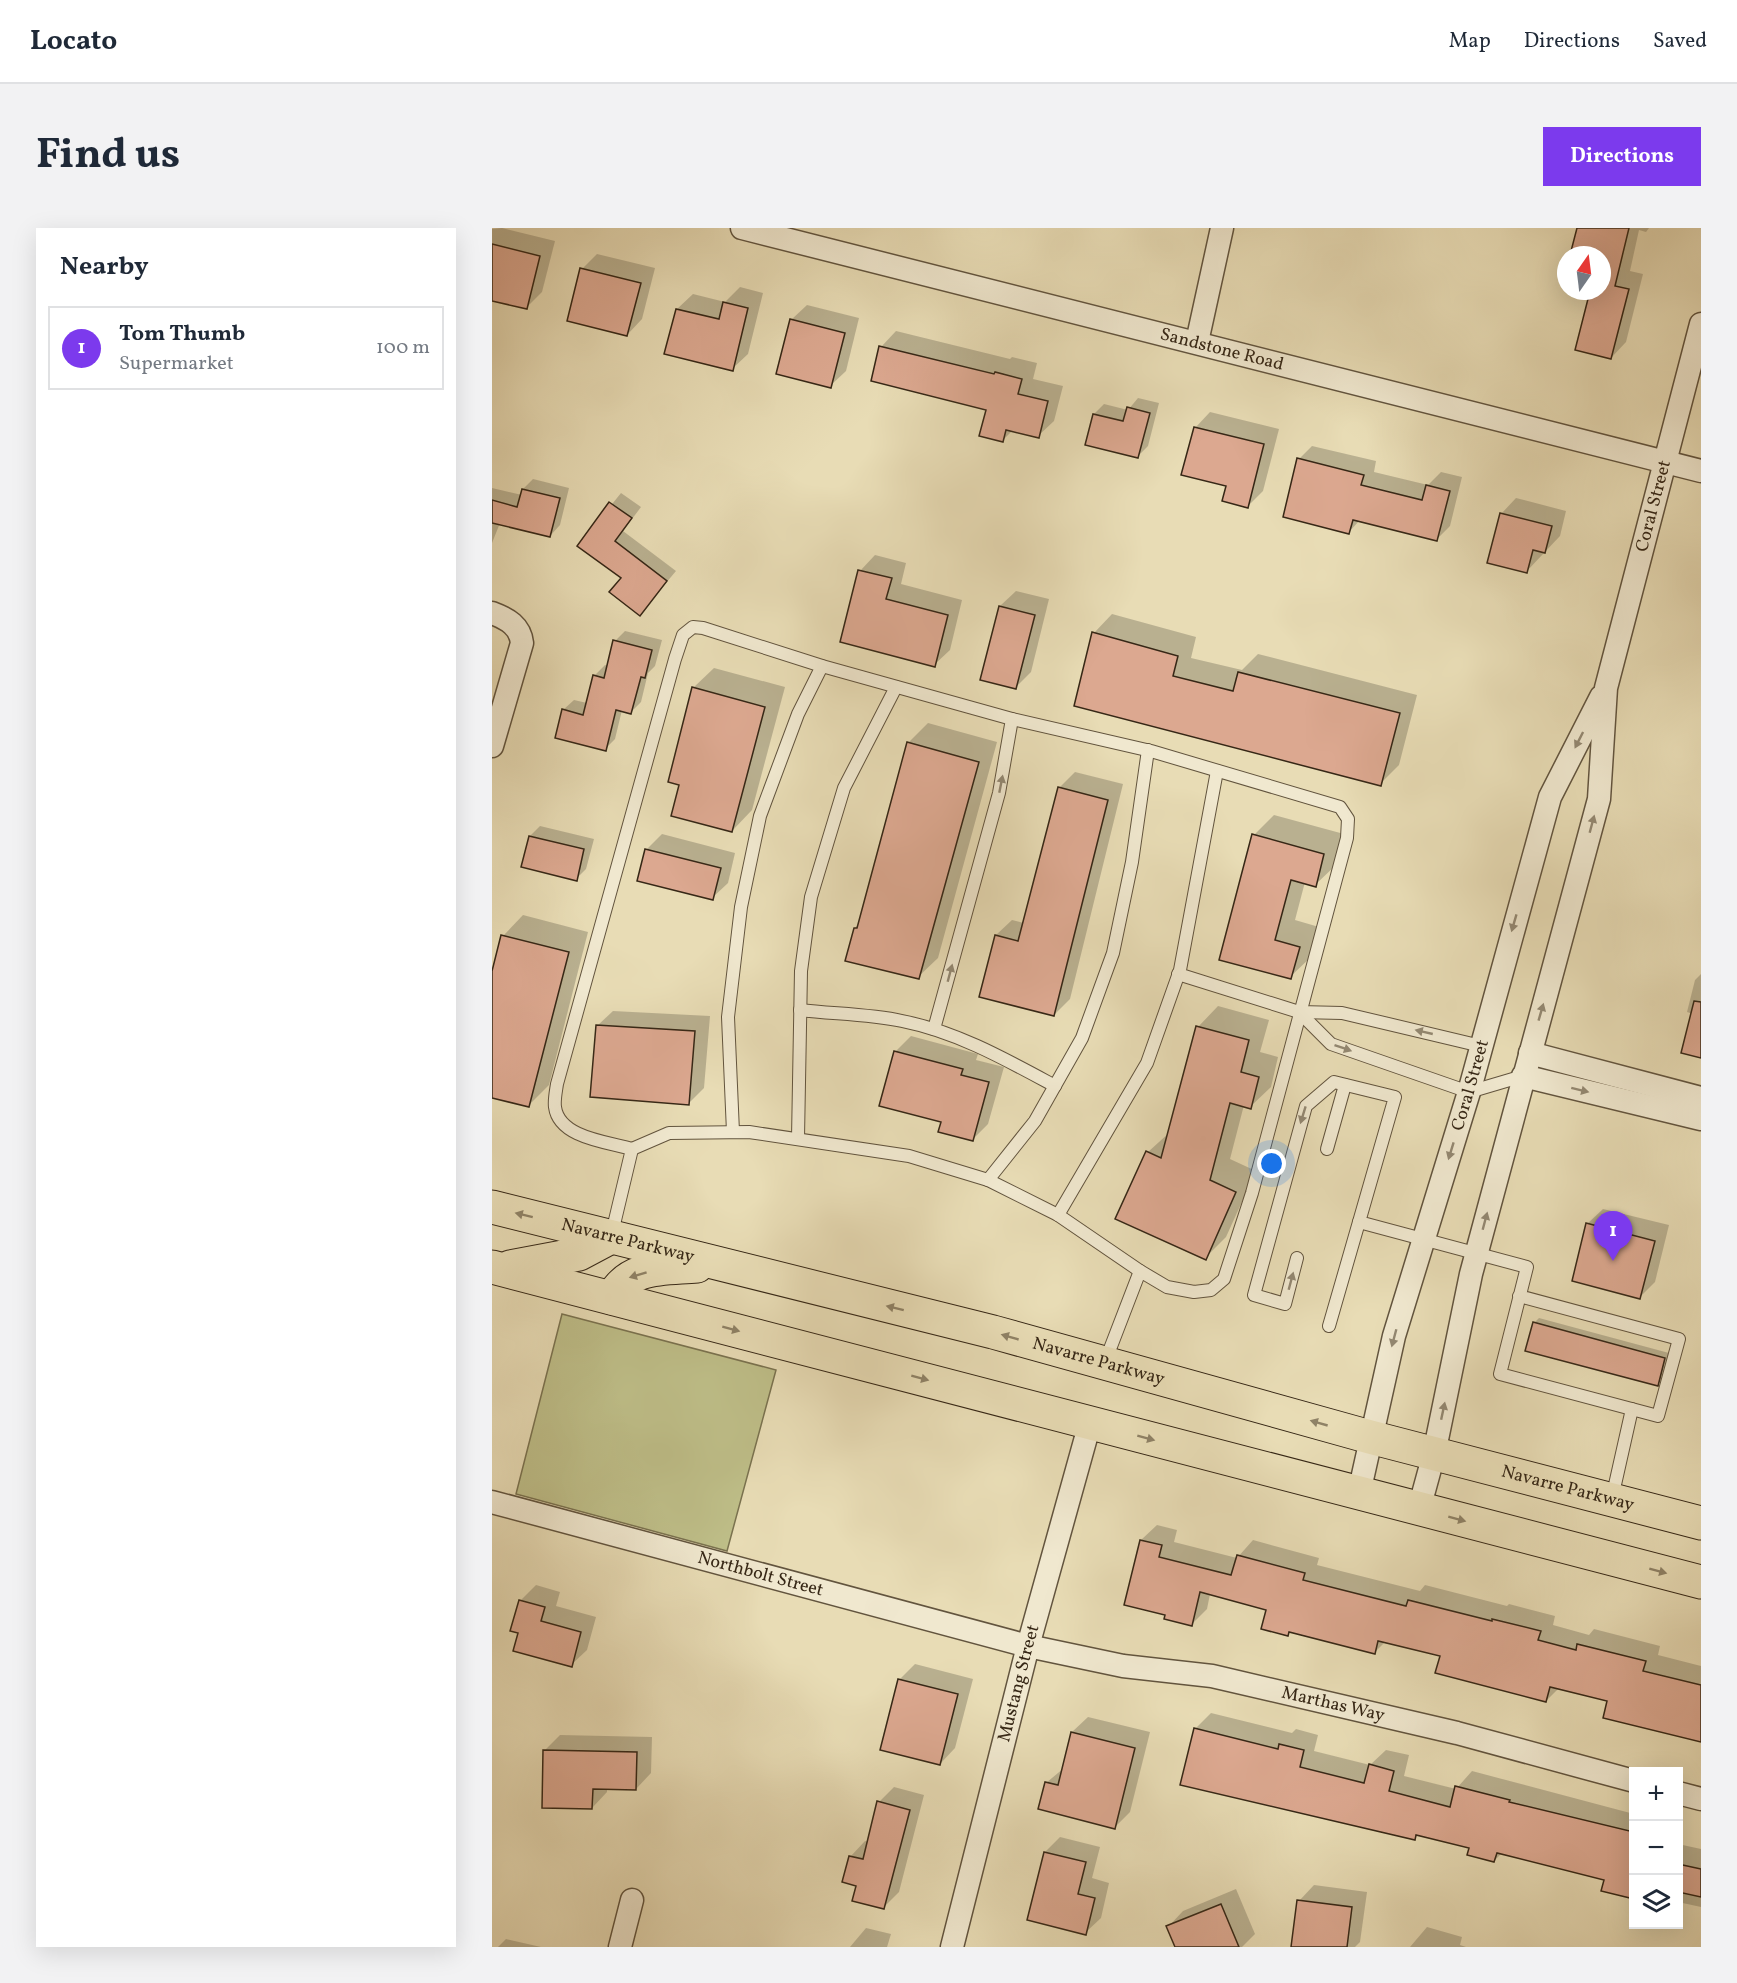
<!DOCTYPE html>
<html lang="en">
<head>
<meta charset="utf-8">
<style>
	:root { --surface:#fff; --page:#f2f2f3; --text:#1f2937; --muted:#747a83; --line:#e0e1e3; --accent:#7c3aed }
	body { margin:0; font-family:Vollkorn,serif; background:var(--page); color:var(--text) }
	.controls { position:absolute; right:18px; bottom:18px; display:grid; overflow:hidden; border-radius:0px; box-shadow:0 6px 24px #0002 }
	.controls button { width:54px; height:54px; display:grid; place-items:center; padding:0; border:0; border-bottom:2px solid var(--line); background:var(--surface); color:var(--text); font:30px sans-serif }
	.compass { position:absolute; left:1065px; top:18px; width:54px; height:54px; border-radius:50%; background:var(--surface); box-shadow:0 6px 24px #0002; rotate:14deg }
	.you { position:absolute; left:780px; top:936px; width:21px; height:21px; margin:-15px; border:4px solid #fff; border-radius:50%; background:#1a73e8; box-shadow:0 0 0 9px #1a73e833 }
	.badge { display:grid; place-items:center; width:39px; height:39px; border-radius:50%; background:var(--accent); color:#fff; font-size:20px; font-weight:700 }
	.pin { position:absolute; translate:-50% -50px; filter:drop-shadow(0 2px 3px #0008) }
	.pin::after { content:''; position:absolute; top:32px; width:21px; height:18px; background:inherit; clip-path:polygon(0 0,100% 0,50% 100%) }
	.list { margin:0; padding:0; list-style:none }
	h2 { display:flex; justify-content:space-between; align-items:center; height:78px; margin:0; padding:0 24px; font-size:26px }
	h2 small { font-size:20px; font-weight:400; color:var(--muted) }
	.list li { display:grid; grid-template-columns:39px 1fr auto; gap:18px; align-items:center; box-sizing:border-box; height:84px; margin:0 12px 12px; padding:0 12px; border:2px solid var(--line); border-radius:0px }
	.list b { display:block; font-size:22px; white-space:nowrap }
	.list p { margin:0; font-size:20px; white-space:nowrap; color:var(--muted) }
	.list em { font-size:20px; font-style:normal; color:var(--muted) }
	.icon { flex:none; width:33px; height:33px; fill:none; stroke:currentColor; stroke-width:2; stroke-linecap:round; stroke-linejoin:round }
	.map { position:relative; flex:none; width:1209px; height:1719px; overflow:hidden; border-radius:0px }
	header { display:flex; align-items:center; gap:36px; box-sizing:border-box; height:84px; padding:0 30px; background:var(--surface); border-bottom:2px solid var(--line) }
	header strong { font-size:28px }
	nav { display:flex; gap:33px; margin-inline-start:auto; font-size:21px }
	.intro { display:flex; align-items:center; justify-content:space-between; box-sizing:border-box; height:144px; padding:0 36px }
	h1 { margin:0; font-size:42px }
	.button { padding:15px 27px; border-radius:0px; background:var(--accent); color:#fff; font-size:21px; font-weight:700 }
	main { display:flex; gap:36px; padding:0 36px }
	aside { flex:1; background:var(--surface); border-radius:0px; box-shadow:0 6px 24px #0002 }
	.map>svg:first-child { display:block }
	.green { fill:#bebe88; stroke:#7a724f; stroke-width:1.5 }
	.shadow { fill:#0003 }
	.building { fill:#dca890; stroke:#362716; stroke-width:1.5 }
	.lines { fill:none; stroke-linecap:round; stroke-linejoin:round }
	.lane-casing { stroke:#62543e; stroke-width:14 }
	.street-casing { stroke:#62543e; stroke-width:25 }
	.highway-casing { stroke:#362716; stroke-width:35 }
	.lane { stroke:#f0e8cf; stroke-width:12 }
	.street { stroke:#f0e8cf; stroke-width:22 }
	.highway { stroke:#e8dcb5; stroke-width:33 }
	.oneway { fill:#938872 }
	.oneway2 { fill:#8f8266 }
	.labels { text-anchor:middle; dominant-baseline:central; stroke-width:6; stroke-linejoin:round; paint-order:stroke }
	.street-label { font-size:18px; fill:#362716; stroke:#f0e8cf }
</style>
</head>
<body>
<header>
<strong>Locato</strong>
<nav><a>Map</a><a>Directions</a><a>Saved</a></nav>
</header>
<div class="intro"><h1>Find us</h1><a class="button">Directions</a></div>
<main>
<aside>
<h2>Nearby<small></small></h2>
<ul class="list">
<li><span class="badge">1</span><div><b>Tom Thumb</b><p>Supermarket</p></div><em>100 m</em></li>
</ul>
</aside>
<div class="map">
<svg width="1209" height="1719" viewBox="0 0 1209 1719">
	<rect width="100%" height="100%" fill="#e8dcb5"/>
	<filter id="stains"><feTurbulence type="fractalNoise" baseFrequency=".00333" numOctaves="4"/><feColorMatrix values="0 0 0 0 .2 0 0 0 0 .09 0 0 0 0 .02 0 0 0 .5 -.17"/></filter>
	<radialGradient id="worn" r=".72"><stop offset=".6" stop-color="#630" stop-opacity="0"/><stop offset="1" stop-color="#630" stop-opacity=".3"/></radialGradient>
	<path class="green" d="M 70,1086 L 284,1142 L 235,1323 L 24,1266 Z"/>
	<g class="shadow">
		<path d="M 10,0 L 63,13 L 50,64 L 34,80 L 0,71 L 0,1 Z"/>
		<path d="M 1086,0 L 1157,0 L 1154,4 L 1147,2 L 1138,43 L 1151,46 L 1134,114 L 1119,130 L 1100,63 L 1110,63 L 1110,27 L 1093,27 Z"/>
		<path d="M 105,26 L 163,40 L 150,91 L 135,107 L 90,41 Z"/>
		<path d="M 248,59 L 271,65 L 256,126 L 240,141 L 185,81 L 201,66 L 233,74 Z"/>
		<path d="M 315,77 L 367,90 L 354,143 L 338,158 L 299,92 Z"/>
		<path d="M 404,103 L 518,131 L 520,129 L 545,135 L 541,151 L 571,158 L 562,193 L 546,208 L 521,202 L 511,212 L 495,181 L 389,119 Z"/>
		<path d="M 646,170 L 667,175 L 656,218 L 646,228 L 602,186 L 612,176 L 636,182 Z"/>
		<path d="M 718,184 L 787,201 L 771,263 L 756,278 L 735,257 L 703,200 Z"/>
		<path d="M 820,218 L 884,233 L 882,244 L 936,257 L 949,244 L 970,249 L 958,298 L 945,311 L 868,292 L 857,304 L 807,231 Z"/>
		<path d="M 41,251 L 77,260 L 68,297 L 58,308 L 8,295 L 0,315 L 0,260 L 30,267 L 31,261 Z"/>
		<path d="M 129,265 L 149,279 L 131,303 L 184,343 L 148,386 L 131,349 L 87,317 Z"/>
		<path d="M 1024,270 L 1074,283 L 1068,308 L 1034,344 L 1009,286 Z"/>
		<path d="M 383,327 L 414,335 L 409,356 L 470,372 L 458,422 L 442,437 L 368,343 Z"/>
		<path d="M 524,363 L 557,371 L 539,444 L 524,459 L 508,378 Z"/>
		<path d="M 620,386 L 704,409 L 699,430 L 750,442 L 766,426 L 925,467 L 907,537 L 888,556 L 584,477 L 602,405 Z"/>
		<path d="M 133,403 L 170,412 L 163,438 L 156,445 L 149,474 L 139,484 L 130,482 L 123,511 L 113,521 L 71,482 L 82,472 L 95,475 L 102,448 L 113,437 L 116,438 L 123,413 Z"/>
		<path d="M 222,440 L 293,459 L 260,582 L 240,603 L 189,556 L 201,460 Z"/>
		<path d="M 436,495 L 505,514 L 446,730 L 426,749 L 363,700 L 367,696 L 416,515 Z"/>
		<path d="M 583,544 L 631,556 L 578,771 L 562,787 L 504,707 L 520,692 L 532,695 L 567,560 Z"/>
		<path d="M 782,587 L 852,606 L 844,637 L 823,657 L 813,654 L 803,692 L 827,699 L 819,729 L 798,749 L 729,731 L 762,607 Z"/>
		<path d="M 48,598 L 102,611 L 94,641 L 84,651 L 38,608 Z"/>
		<path d="M 170,606 L 243,625 L 236,655 L 220,670 L 154,622 Z"/>
		<path d="M 31,687 L 96,704 L 57,857 L 37,877 L 0,868 L 0,749 L 11,708 Z"/>
		<path d="M 1209,746 L 1209,828 L 1201,786 L 1195,784 L 1203,752 Z"/>
		<path d="M 726,778 L 777,792 L 768,824 L 786,829 L 779,859 L 758,879 L 752,877 L 738,931 L 764,943 L 734,1009 L 713,1030 L 625,990 L 656,924 L 678,904 L 706,799 Z"/>
		<path d="M 121,783 L 218,788 L 212,860 L 196,876 L 105,798 Z"/>
		<path d="M 419,808 L 486,826 L 484,832 L 512,839 L 496,896 L 481,911 L 451,893 L 403,824 Z"/>
		<path d="M 1111,981 L 1177,997 L 1163,1054 L 1148,1069 L 1095,996 Z"/>
		<path d="M 1047,1090 L 1177,1125 L 1170,1152 L 1165,1157 L 1042,1095 Z"/>
		<path d="M 665,1297 L 685,1302 L 682,1314 L 745,1330 L 761,1312 L 827,1330 L 825,1337 L 928,1363 L 933,1357 L 1015,1378 L 1017,1376 L 1063,1388 L 1061,1397 L 1097,1407 L 1102,1401 L 1168,1418 L 1166,1427 L 1209,1438 L 1209,1513 L 1117,1472 L 1067,1460 L 1054,1473 L 949,1427 L 894,1413 L 883,1424 L 799,1403 L 795,1406 L 776,1381 L 718,1366 L 715,1381 L 699,1397 L 649,1312 Z"/>
		<path d="M 44,1357 L 68,1364 L 64,1378 L 104,1389 L 95,1422 L 79,1437 L 28,1404 L 28,1373 Z"/>
		<path d="M 423,1436 L 481,1451 L 463,1520 L 448,1536 L 407,1452 Z"/>
		<path d="M 719,1485 L 800,1505 L 804,1501 L 826,1507 L 822,1523 L 878,1537 L 894,1522 L 917,1527 L 912,1548 L 964,1561 L 980,1543 L 1142,1586 L 1142,1670 L 1114,1651 L 1010,1625 L 1002,1633 L 979,1619 L 927,1606 L 922,1611 L 703,1501 Z"/>
		<path d="M 596,1489 L 658,1504 L 638,1584 L 623,1599 L 554,1555 L 572,1540 L 580,1504 Z"/>
		<path d="M 68,1507 L 160,1509 L 159,1545 L 144,1561 L 115,1560 L 115,1564 L 100,1580 L 53,1522 Z"/>
		<path d="M 402,1559 L 432,1567 L 407,1664 L 391,1680 L 366,1657 L 358,1629 L 373,1613 L 377,1614 L 387,1574 Z"/>
		<path d="M 568,1609 L 608,1619 L 600,1650 L 617,1655 L 609,1690 L 593,1705 L 553,1624 Z"/>
		<path d="M 1186,1616 L 1209,1621 L 1209,1679 L 1186,1674 Z"/>
		<path d="M 822,1657 L 875,1664 L 868,1714 L 863,1719 L 801,1719 L 807,1673 Z"/>
		<path d="M 744,1661 L 763,1706 L 750,1719 L 685,1719 L 676,1699 L 691,1683 Z"/>
		<path d="M 935,1699 L 970,1709 L 968,1717 L 974,1719 L 918,1719 Z"/>
		<path d="M 374,1700 L 399,1706 L 395,1719 L 358,1719 Z"/>
		<path d="M 14,1711 L 49,1719 L 6,1719 Z"/>
	</g>
	<g class="building">
		<path d="M 1085,0 L 1137,0 L 1123,58 L 1137,61 L 1119,131 L 1083,122 L 1098,63 L 1110,63 L 1110,27 L 1078,27 Z"/>
		<path d="M 0,16 L 48,28 L 35,81 L 0,73 Z"/>
		<path d="M 88,40 L 149,55 L 135,108 L 75,93 Z"/>
		<path d="M 231,74 L 256,80 L 241,143 L 172,126 L 184,81 L 227,91 Z"/>
		<path d="M 298,91 L 353,105 L 339,160 L 284,146 Z"/>
		<path d="M 387,118 L 502,146 L 503,144 L 530,151 L 526,166 L 556,173 L 547,210 L 514,202 L 511,214 L 487,208 L 494,182 L 379,153 Z"/>
		<path d="M 635,179 L 658,185 L 646,230 L 593,217 L 601,186 L 631,193 Z"/>
		<path d="M 702,199 L 772,216 L 756,280 L 730,273 L 734,258 L 689,247 Z"/>
		<path d="M 805,230 L 872,247 L 869,257 L 930,272 L 934,257 L 958,263 L 945,313 L 861,292 L 857,306 L 791,289 Z"/>
		<path d="M 30,261 L 68,270 L 58,309 L 0,295 L 0,272 L 25,279 Z"/>
		<path d="M 117,274 L 140,290 L 123,313 L 175,353 L 148,388 L 117,364 L 129,350 L 85,318 Z"/>
		<path d="M 1008,285 L 1060,298 L 1053,325 L 1041,322 L 1035,345 L 995,335 Z"/>
		<path d="M 366,342 L 400,350 L 394,371 L 456,387 L 443,439 L 348,414 Z"/>
		<path d="M 507,378 L 543,387 L 524,461 L 488,452 Z"/>
		<path d="M 600,404 L 686,428 L 681,448 L 741,463 L 746,444 L 908,485 L 889,558 L 582,478 Z"/>
		<path d="M 121,412 L 160,422 L 153,450 L 149,449 L 139,486 L 124,482 L 114,523 L 63,510 L 70,481 L 91,487 L 101,447 L 112,450 Z"/>
		<path d="M 200,459 L 273,479 L 240,604 L 179,588 L 187,557 L 176,554 Z"/>
		<path d="M 415,514 L 487,534 L 427,751 L 353,733 L 362,700 L 365,700 Z"/>
		<path d="M 566,559 L 616,572 L 562,788 L 487,769 L 503,707 L 526,713 Z"/>
		<path d="M 760,606 L 832,626 L 824,659 L 799,652 L 783,712 L 808,719 L 799,751 L 727,732 Z"/>
		<path d="M 37,608 L 92,621 L 85,653 L 29,639 Z"/>
		<path d="M 153,621 L 229,640 L 221,672 L 145,653 Z"/>
		<path d="M 9,707 L 77,724 L 37,879 L 0,870 L 0,743 Z"/>
		<path d="M 1202,773 L 1209,774 L 1209,830 L 1189,825 Z"/>
		<path d="M 104,797 L 203,803 L 197,877 L 98,869 Z"/>
		<path d="M 704,798 L 757,812 L 749,844 L 767,849 L 759,881 L 738,875 L 718,952 L 744,964 L 714,1032 L 623,991 L 654,923 L 669,930 Z"/>
		<path d="M 402,823 L 471,841 L 469,847 L 497,854 L 481,913 L 446,904 L 449,894 L 387,878 Z"/>
		<path d="M 1094,995 L 1163,1013 L 1148,1071 L 1080,1053 Z"/>
		<path d="M 1041,1094 L 1173,1130 L 1166,1158 L 1033,1123 Z"/>
		<path d="M 648,1312 L 670,1317 L 667,1329 L 739,1347 L 745,1327 L 813,1345 L 811,1352 L 914,1378 L 916,1372 L 1000,1393 L 1000,1391 L 1049,1403 L 1046,1412 L 1084,1422 L 1085,1416 L 1154,1433 L 1151,1443 L 1209,1457 L 1209,1514 L 1111,1490 L 1115,1473 L 1058,1459 L 1054,1474 L 943,1445 L 948,1428 L 886,1413 L 883,1426 L 797,1404 L 796,1408 L 769,1401 L 774,1382 L 708,1364 L 700,1398 L 672,1391 L 673,1387 L 632,1377 Z"/>
		<path d="M 27,1372 L 53,1379 L 49,1393 L 89,1404 L 80,1439 L 21,1423 L 26,1405 L 18,1403 Z"/>
		<path d="M 406,1451 L 466,1466 L 448,1537 L 388,1522 Z"/>
		<path d="M 702,1500 L 786,1521 L 787,1516 L 812,1522 L 808,1539 L 872,1555 L 877,1536 L 902,1543 L 897,1563 L 958,1579 L 963,1558 L 1018,1572 L 1017,1574 L 1142,1604 L 1142,1671 L 1109,1663 L 1112,1652 L 1005,1625 L 1002,1634 L 975,1627 L 977,1620 L 924,1607 L 923,1612 L 688,1557 Z"/>
		<path d="M 579,1504 L 643,1520 L 623,1601 L 546,1581 L 553,1554 L 566,1557 Z"/>
		<path d="M 51,1522 L 145,1524 L 144,1562 L 101,1561 L 100,1581 L 50,1580 Z"/>
		<path d="M 385,1573 L 418,1582 L 392,1681 L 360,1673 L 364,1658 L 350,1654 L 357,1628 L 371,1631 Z"/>
		<path d="M 552,1624 L 594,1634 L 586,1666 L 603,1670 L 594,1707 L 535,1692 Z"/>
		<path d="M 1186,1636 L 1209,1641 L 1209,1669 L 1186,1664 Z"/>
		<path d="M 805,1672 L 860,1679 L 855,1719 L 799,1719 Z"/>
		<path d="M 729,1676 L 747,1719 L 683,1719 L 674,1698 Z"/>
	</g>
	<g class="lines">
		<defs>
			<g id="lane">
				<path d="M 686,746 L 807,784 L 850,785 L 989,818"/>
				<path d="M 308,782 C 341,786 377,786 410,793 C 465,804 513,831 563,858"/>
				<path d="M 807,784 L 839,816 L 977,864 L 1031,848"/>
				<path d="M 442,801 L 507,565 L 520,491"/>
				<path d="M 241,904 L 236,789 L 249,679 L 268,588 L 306,486 L 330,438"/>
				<path d="M 306,910 L 309,743 L 319,669 L 352,560 L 404,459"/>
				<path d="M 140,921 L 177,905 L 257,904 L 417,928 L 496,952 L 566,987 L 648,1043"/>
				<path d="M 835,921 L 853,857"/>
				<path d="M 496,952 L 543,893 L 590,810 L 621,725 L 640,634 L 656,522"/>
				<path d="M 566,987 L 655,835 L 688,742 L 725,543"/>
				<path d="M 119,1009 L 140,921 C 116,914 67,910 63,879 C 62,872 64,863 65,856 L 183,431 L 191,407 L 201,399 L 211,400 L 330,438 L 520,491 L 659,523 L 848,579 L 856,591 L 855,610 L 760,965 L 732,1051 L 719,1062 L 702,1064 L 675,1059 L 648,1043 L 613,1134"/>
				<path d="M 805,1030 L 793,1076 L 762,1067 L 814,878 L 842,854 L 903,869 L 867,994 L 1035,1039 L 1008,1146 L 1166,1188 L 1187,1111 L 1027,1068"/>
				<path d="M 837,1098 L 867,994"/>
				<path d="M 1120,1270 L 1140,1181"/>
			</g>
			<g id="street">
				<path id="s1" d="M 250,0 L 1209,243"/>
				<path d="M 705,114 L 730,0"/>
				<path d="M 0,385 C 16,391 28,398 30,415 L 0,518"/>
				<path d="M 1038,825 L 1209,870"/>
				<path d="M 1031,848 L 1209,891"/>
				<path id="s2" d="M 867,1265 L 902,1108 L 977,864 L 1058,569 L 1109,469"/>
				<path id="s3" d="M 0,1274 L 536,1418 L 631,1438 L 720,1448 L 965,1505 L 1142,1553"/>
				<path id="s4" d="M 927,1281 L 942,1226 L 979,1046 L 1107,571 L 1114,460 L 1209,96"/>
				<path d="M 1186,1565 L 1209,1571"/>
				<path d="M 128,1719 L 140,1672"/>
				<path id="s5" d="M 460,1719 L 536,1418 L 598,1195"/>
			</g>
			<g id="highway">
				<path id="s6" d="M 0,979 L 501,1104 L 878,1209 L 1209,1295"/>
				<path d="M 0,1039 L 1209,1354"/>
				<path d="M 18,1039 L 87,1026 L 119,1009"/>
				<path d="M 120,1070 C 137,1037 171,1041 205,1038"/>
			</g>
		</defs>
		<use href="#lane" class="lane-casing"/>
		<use href="#street" class="street-casing"/>
		<use href="#highway" class="highway-casing"/>
		<use href="#lane" class="lane"/>
		<use href="#street" class="street"/>
		<use href="#highway" class="highway"/>
	</g>
	<defs><path id="oneway-solid" d="M-6-.8H1V-3.2L6.5 0L1 3.2V.8H-6Z" transform="scale(1.5)"/></defs>
	<g class="oneway">
		<use href="#oneway-solid" transform="translate(1087 512) rotate(117)"/>
		<use href="#oneway-solid" transform="translate(509 556) rotate(-79)"/>
		<use href="#oneway-solid" transform="translate(1100 596) rotate(-75)"/>
		<use href="#oneway-solid" transform="translate(1022 695) rotate(106)"/>
		<use href="#oneway-solid" transform="translate(458 745) rotate(-75)"/>
		<use href="#oneway-solid" transform="translate(1049 784) rotate(-74)"/>
		<use href="#oneway-solid" transform="translate(932 804) rotate(-167)"/>
		<use href="#oneway-solid" transform="translate(851 820) rotate(19)"/>
		<use href="#oneway-solid" transform="translate(1088 862) rotate(14)"/>
		<use href="#oneway-solid" transform="translate(811 887) rotate(107)"/>
		<use href="#oneway-solid" transform="translate(959 923) rotate(107)"/>
		<use href="#oneway-solid" transform="translate(993 993) rotate(-75)"/>
		<use href="#oneway-solid" transform="translate(799 1053) rotate(-75)"/>
		<use href="#oneway-solid" transform="translate(902 1110) rotate(105)"/>
		<use href="#oneway-solid" transform="translate(951 1183) rotate(-78)"/>
	</g>
	<g class="oneway2">
		<use href="#oneway-solid" transform="translate(32 987) rotate(-166)"/>
		<use href="#oneway-solid" transform="translate(146 1047) rotate(163)"/>
		<use href="#oneway-solid" transform="translate(403 1080) rotate(-166)"/>
		<use href="#oneway-solid" transform="translate(239 1101) rotate(15)"/>
		<use href="#oneway-solid" transform="translate(518 1109) rotate(-164)"/>
		<use href="#oneway-solid" transform="translate(428 1150) rotate(15)"/>
		<use href="#oneway-solid" transform="translate(827 1195) rotate(-164)"/>
		<use href="#oneway-solid" transform="translate(654 1210) rotate(15)"/>
		<use href="#oneway-solid" transform="translate(965 1291) rotate(15)"/>
		<use href="#oneway-solid" transform="translate(1166 1343) rotate(15)"/>
	</g>
	<g class="labels">
		<g class="street-label">
			<text stroke="none"><textPath href="#s1" startOffset="495">Sandstone Road</textPath></text>
			<text stroke="none"><textPath href="#s4" startOffset="1032">Coral Street</textPath></text>
			<text stroke="none"><textPath href="#s2" startOffset="423">Coral Street</textPath></text>
			<text stroke="none"><textPath href="#s6" startOffset="140">Navarre Parkway</textPath></text>
			<text stroke="none"><textPath href="#s6" startOffset="626">Navarre Parkway</textPath></text>
			<text stroke="none"><textPath href="#s6" startOffset="1112">Navarre Parkway</textPath></text>
			<text stroke="none"><textPath href="#s3" startOffset="278">Northbolt Street</textPath></text>
			<text stroke="none"><textPath href="#s5" startOffset="272">Mustang Street</textPath></text>
			<text stroke="none"><textPath href="#s3" startOffset="866">Marthas Way</textPath></text>
		</g>
	</g>
	<rect width="100%" height="100%" filter="url(#stains)"/>
	<rect width="100%" height="100%" fill="url(#worn)"/>
</svg>
<div class="controls">
<button>+</button>
<button>−</button>
<button><svg class="icon" aria-label="layers" viewBox="0 0 24 24"><path d="M12 4l9 5-9 5-9-5zM3 14l9 5 9-5"/></svg></button>
</div>
<svg class="compass" viewBox="-18 -18 36 36"><path d="M0-13l5 13h-10z" fill="#e53935"/><path d="M0 13l5-13h-10z" fill="#747a83"/></svg>
<div class="you"></div>
<div class="pin badge" style="left:1121px;top:1033px">1</div>
</div>
</main>
</body>
</html>
